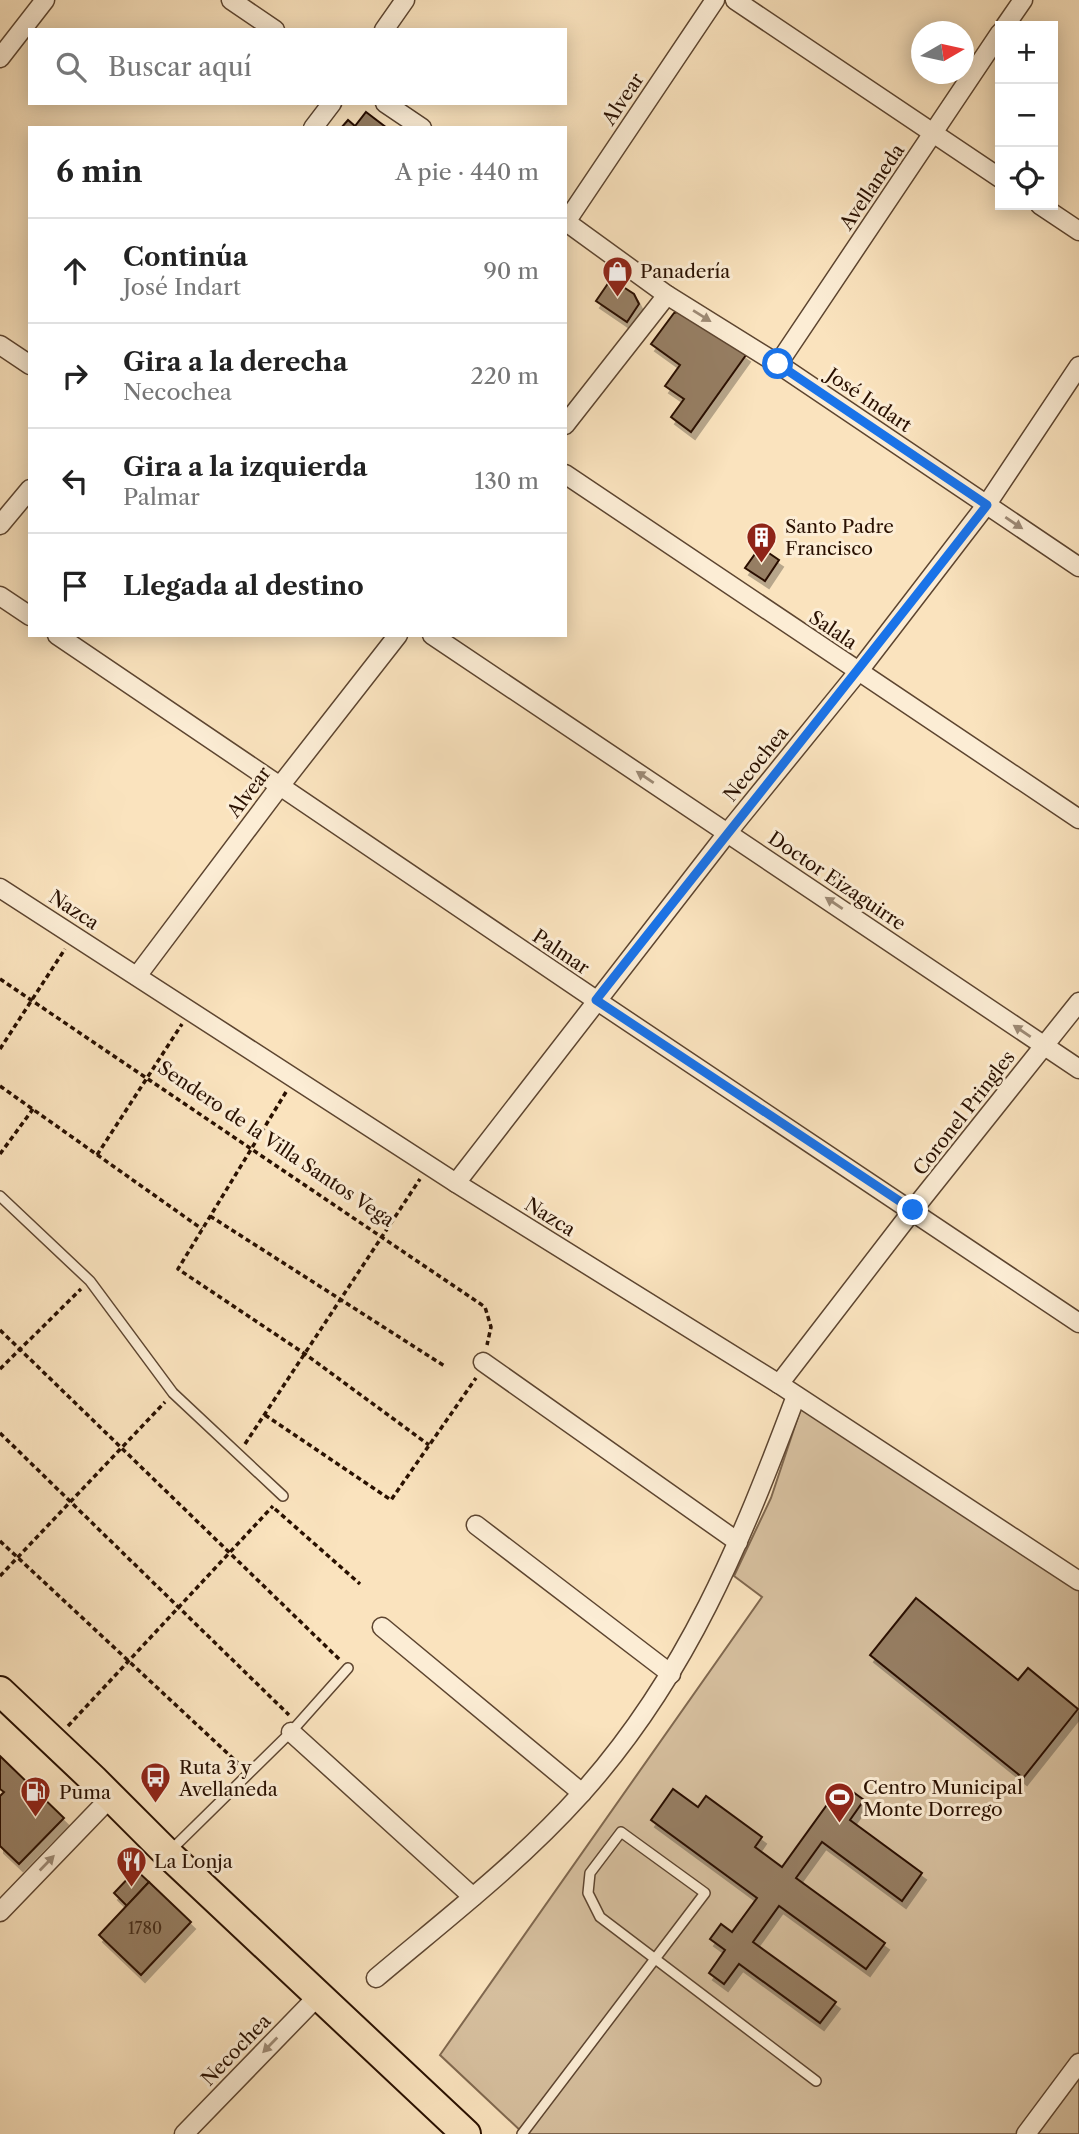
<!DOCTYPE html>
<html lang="es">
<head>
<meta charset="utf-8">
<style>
	:root { --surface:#fff; --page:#f6f6f6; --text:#222; --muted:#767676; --line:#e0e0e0 }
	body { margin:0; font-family:"Libre Caslon Text",serif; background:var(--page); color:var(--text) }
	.controls { position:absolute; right:21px; top:21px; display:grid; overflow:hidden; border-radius:0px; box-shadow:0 4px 18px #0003 }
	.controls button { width:63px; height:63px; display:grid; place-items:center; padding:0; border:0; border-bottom:2px solid var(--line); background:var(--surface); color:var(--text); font:35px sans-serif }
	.compass { position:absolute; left:911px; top:21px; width:63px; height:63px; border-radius:50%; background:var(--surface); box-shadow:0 4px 18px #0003; rotate:81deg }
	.stop { position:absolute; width:21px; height:21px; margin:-16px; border:5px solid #1a73e8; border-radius:50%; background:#fff }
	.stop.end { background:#1a73e8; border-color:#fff; box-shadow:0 2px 7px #0008 }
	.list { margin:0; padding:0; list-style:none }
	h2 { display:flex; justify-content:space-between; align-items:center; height:91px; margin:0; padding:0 28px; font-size:30px }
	h2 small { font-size:23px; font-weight:400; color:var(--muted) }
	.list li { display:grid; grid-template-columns:46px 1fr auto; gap:21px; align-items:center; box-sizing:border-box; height:105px; padding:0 28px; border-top:2px solid var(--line) }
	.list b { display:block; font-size:26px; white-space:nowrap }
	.list p { margin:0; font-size:23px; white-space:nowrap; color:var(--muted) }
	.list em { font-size:23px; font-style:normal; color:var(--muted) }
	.icon { flex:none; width:38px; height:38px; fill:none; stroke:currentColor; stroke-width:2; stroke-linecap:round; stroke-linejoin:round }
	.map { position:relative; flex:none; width:1079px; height:2134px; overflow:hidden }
	.search { position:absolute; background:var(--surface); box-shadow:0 4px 18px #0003; left:28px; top:28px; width:539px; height:77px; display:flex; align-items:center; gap:18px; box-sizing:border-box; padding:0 24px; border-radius:0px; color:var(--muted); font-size:26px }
	.panel { position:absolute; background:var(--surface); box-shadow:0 4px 18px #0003; left:28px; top:126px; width:539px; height:511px; border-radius:0px }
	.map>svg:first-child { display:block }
	.green { fill:#d6bf9e; stroke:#80684f; stroke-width:2 }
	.building { fill:#967e63; stroke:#291000; stroke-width:2; filter:url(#shadow) }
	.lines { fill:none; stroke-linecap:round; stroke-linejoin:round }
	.service-casing { stroke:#5d4530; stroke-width:12 }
	.minor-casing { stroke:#5d4530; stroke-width:21 }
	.trunk-casing { stroke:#291000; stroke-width:32 }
	.path { stroke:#291000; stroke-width:3.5; stroke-dasharray:5 3.5; stroke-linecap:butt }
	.service { stroke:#fcedd5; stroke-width:9 }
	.minor { stroke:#fcedd5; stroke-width:18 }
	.trunk { stroke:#fae3be; stroke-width:28 }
	.oneway { fill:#9d8a75 }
	.route { stroke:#1a73e8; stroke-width:9 }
	.labels { text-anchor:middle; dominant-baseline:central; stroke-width:6; stroke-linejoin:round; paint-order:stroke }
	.number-label { font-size:16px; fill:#442c19 }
	.street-label { font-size:19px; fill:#291000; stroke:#fcedd5 }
	.poi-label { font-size:19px; fill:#291000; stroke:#fcedd5; text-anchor:start }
</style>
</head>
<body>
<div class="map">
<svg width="1079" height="2134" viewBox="0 0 1079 2134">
	<defs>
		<filter id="shadow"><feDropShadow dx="4" dy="7" stdDeviation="0" flood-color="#0004"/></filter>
	</defs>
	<rect width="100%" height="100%" fill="#fae3be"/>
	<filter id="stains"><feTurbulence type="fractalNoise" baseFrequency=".00286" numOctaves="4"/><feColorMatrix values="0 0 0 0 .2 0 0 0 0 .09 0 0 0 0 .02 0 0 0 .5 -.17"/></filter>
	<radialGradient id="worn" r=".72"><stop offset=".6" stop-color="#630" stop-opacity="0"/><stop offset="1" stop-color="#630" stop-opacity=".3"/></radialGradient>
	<path class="green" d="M 801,1408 L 1079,1588 L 1079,2134 L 524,2134 L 440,2055 L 762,1597 L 734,1576 L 771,1498 Z"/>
	<g class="building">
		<path d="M 366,112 L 387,128 L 341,128 L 348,120 L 355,126 Z"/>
		<path d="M 611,279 L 634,294 L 639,304 L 627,322 L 596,301 Z"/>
		<path d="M 683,310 L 746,355 L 691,432 L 671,417 L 684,399 L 665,386 L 680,365 L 651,344 L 674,313 Z"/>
		<path d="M 760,547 L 779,560 L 765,581 L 745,568 Z"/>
		<path d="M 916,1598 L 1018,1680 L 1028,1668 L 1078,1709 L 1023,1778 L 870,1655 Z"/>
		<path d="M 0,1756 L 64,1818 L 19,1864 L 0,1846 L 0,1796 L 4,1792 L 0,1789 Z"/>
		<path d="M 842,1784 L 864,1800 L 850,1820 L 922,1873 L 902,1901 L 822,1842 L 796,1878 L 885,1943 L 866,1969 L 779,1906 L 753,1942 L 836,2002 L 820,2023 L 739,1964 L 724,1984 L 709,1973 L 725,1950 L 710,1939 L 721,1924 L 732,1932 L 757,1898 L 651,1820 L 673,1789 L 698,1807 L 706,1796 L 762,1837 L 755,1847 L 782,1867 Z"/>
		<path d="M 136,1870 L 149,1882 L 127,1906 L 114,1893 Z"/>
		<path d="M 149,1882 L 191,1922 L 141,1975 L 99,1935 Z"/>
	</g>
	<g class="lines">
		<defs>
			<g id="service">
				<path d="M 0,1196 L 90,1281 L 173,1393 L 283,1496"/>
				<path d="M 171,1850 L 291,1732 L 348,1668"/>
				<path d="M 522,2134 L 705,1893 L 621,1832 L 590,1873 L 588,1893 L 600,1917 L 816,2081"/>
			</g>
			<g id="minor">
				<path d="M 231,0 L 275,30"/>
				<path d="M 735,0 L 1000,178"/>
				<path d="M 1005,26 L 1023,0"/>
				<path d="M 384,30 L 405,0"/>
				<path d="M 0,58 L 45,0"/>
				<path d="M 385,103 L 422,128"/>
				<path d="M 313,128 L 332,103"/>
				<path d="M 1040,205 L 1079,231"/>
				<path d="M 565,221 L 667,295 L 778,364 L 1079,567"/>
				<path d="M 566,222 L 715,0"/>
				<path d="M 0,345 L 30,365"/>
				<path d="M 778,364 L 1000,33"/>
				<path d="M 565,425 L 667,295"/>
				<path d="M 565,474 L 1079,819"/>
				<path d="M 0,525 L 30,489"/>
				<path d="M 0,596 L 30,616"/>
				<path d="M 57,635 L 596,1000 L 1079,1323"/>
				<path d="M 432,635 L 1079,1069"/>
				<path d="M 0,888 L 456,1183 L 779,1384 L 1079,1581"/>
				<path d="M 137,976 L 280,786 L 398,635"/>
				<path d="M 456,1183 L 728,832 L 858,672 L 987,504 L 1079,366"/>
				<path d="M 483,1362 L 738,1542"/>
				<path d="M 779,1384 L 913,1210 L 1079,1002"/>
				<path d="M 476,1525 L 671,1674"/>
				<path d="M 382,1627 L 582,1793"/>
				<path d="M 291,1732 L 473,1897"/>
				<path d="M 0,1912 L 110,1798"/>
				<path d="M 376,1978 C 446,1919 519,1863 581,1794 C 687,1676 741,1542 796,1396"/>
				<path d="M 184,2134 L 318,1996"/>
				<path d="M 1026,2134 L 1079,2063"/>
			</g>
			<path id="trunk" d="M 0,1691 L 93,1779 L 168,1854 L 466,2134"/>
		</defs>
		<use href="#service" class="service-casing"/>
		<use href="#minor" class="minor-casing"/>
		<use href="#trunk" class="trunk-casing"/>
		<g class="path">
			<path d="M 0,979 L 485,1307 L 491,1327 L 487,1345"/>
			<path d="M 0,1049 L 65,949"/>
			<path d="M 0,1086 L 202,1229"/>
			<path d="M 286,1092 L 178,1269 L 305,1354 L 429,1445"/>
			<path d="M 0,1154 L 33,1109"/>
			<path d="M 97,1155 L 182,1024"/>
			<path d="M 210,1216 L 446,1367"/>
			<path d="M 0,1330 L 340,1660"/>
			<path d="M 0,1369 L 81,1289"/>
			<path d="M 265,1415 L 391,1500 L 476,1378"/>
			<path d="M 0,1433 L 289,1715"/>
			<path d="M 245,1444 L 420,1179"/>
			<path d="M 275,1509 L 360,1584"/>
			<path d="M 0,1541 L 239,1764"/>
			<path d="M 0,1576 L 165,1402"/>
			<path d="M 68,1726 L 273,1506"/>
		</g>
		<use href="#service" class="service"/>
		<use href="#minor" class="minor"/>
		<use href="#trunk" class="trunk"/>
	</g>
	<defs><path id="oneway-solid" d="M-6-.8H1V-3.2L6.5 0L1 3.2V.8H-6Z" transform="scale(1.75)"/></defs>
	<g class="oneway">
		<use href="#oneway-solid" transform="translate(702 316) rotate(32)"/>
		<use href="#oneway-solid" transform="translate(1014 523) rotate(34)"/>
		<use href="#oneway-solid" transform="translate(645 777) rotate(-146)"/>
		<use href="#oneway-solid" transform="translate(834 903) rotate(-146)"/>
		<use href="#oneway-solid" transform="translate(1022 1031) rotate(-146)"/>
		<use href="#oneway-solid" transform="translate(47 1863) rotate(-46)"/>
		<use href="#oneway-solid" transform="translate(270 2045) rotate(134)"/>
	</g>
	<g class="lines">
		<path class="route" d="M 778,364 L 987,505 C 858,671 726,835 596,1000 L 913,1210"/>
	</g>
	<defs>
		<symbol id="shop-pin" viewBox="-11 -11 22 30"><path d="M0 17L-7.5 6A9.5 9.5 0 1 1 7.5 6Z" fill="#8f2418" stroke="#fcedd5"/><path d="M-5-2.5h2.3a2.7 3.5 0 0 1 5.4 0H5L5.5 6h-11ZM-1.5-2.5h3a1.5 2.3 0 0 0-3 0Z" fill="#fff"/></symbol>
		<symbol id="building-pin" viewBox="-11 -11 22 30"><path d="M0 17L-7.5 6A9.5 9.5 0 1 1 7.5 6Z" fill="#8f2418" stroke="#fcedd5"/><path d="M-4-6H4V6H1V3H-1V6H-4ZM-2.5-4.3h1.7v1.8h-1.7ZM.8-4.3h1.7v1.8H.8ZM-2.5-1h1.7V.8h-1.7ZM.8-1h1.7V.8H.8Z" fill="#fff"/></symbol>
		<symbol id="bus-pin" viewBox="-11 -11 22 30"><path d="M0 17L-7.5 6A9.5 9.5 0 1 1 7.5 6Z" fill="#8f2418" stroke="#fcedd5"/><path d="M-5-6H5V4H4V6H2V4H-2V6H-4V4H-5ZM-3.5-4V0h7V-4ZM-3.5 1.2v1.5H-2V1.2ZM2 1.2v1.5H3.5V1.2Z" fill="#fff"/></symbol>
		<symbol id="fuel-pin" viewBox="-11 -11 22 30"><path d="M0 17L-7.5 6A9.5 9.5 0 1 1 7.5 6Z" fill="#8f2418" stroke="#fcedd5"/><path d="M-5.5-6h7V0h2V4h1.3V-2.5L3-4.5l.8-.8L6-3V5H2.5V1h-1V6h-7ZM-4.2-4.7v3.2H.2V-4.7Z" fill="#fff"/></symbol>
		<symbol id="stadium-pin" viewBox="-11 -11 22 30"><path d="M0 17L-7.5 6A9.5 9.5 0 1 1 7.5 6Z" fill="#8f2418" stroke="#fcedd5"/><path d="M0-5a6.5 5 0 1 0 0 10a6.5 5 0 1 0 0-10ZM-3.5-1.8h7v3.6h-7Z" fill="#fff"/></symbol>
		<symbol id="restaurant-pin" viewBox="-11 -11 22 30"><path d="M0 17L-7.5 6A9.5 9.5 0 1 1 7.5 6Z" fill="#8f2418" stroke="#fcedd5"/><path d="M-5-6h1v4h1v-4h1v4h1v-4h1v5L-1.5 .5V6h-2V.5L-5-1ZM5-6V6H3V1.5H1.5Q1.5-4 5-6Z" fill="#fff"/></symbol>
	</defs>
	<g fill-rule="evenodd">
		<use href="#shop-pin" x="600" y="254" width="35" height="47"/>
		<use href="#building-pin" x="744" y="520" width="35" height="47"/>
		<use href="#bus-pin" x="138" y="1760" width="35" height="47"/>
		<use href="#fuel-pin" x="18" y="1774" width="35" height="47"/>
		<use href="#stadium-pin" x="822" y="1780" width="35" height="47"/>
		<use href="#restaurant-pin" x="114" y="1844" width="35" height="47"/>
	</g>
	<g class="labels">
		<g class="number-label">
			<text x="145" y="1928">1780</text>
		</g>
		<g class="street-label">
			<text transform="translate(623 99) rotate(-56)">Alvear</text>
			<text transform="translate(872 187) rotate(-56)">Avellaneda</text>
			<text transform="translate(869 400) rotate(34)">José Indart</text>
			<text transform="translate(833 630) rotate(34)">Salala</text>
			<text transform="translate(756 764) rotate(-51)">Necochea</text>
			<text transform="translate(249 792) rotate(-53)">Alvear</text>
			<text transform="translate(837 881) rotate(34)">Doctor Eizaguirre</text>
			<text transform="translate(74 910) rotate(33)">Nazca</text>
			<text transform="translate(561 952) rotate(34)">Palmar</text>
			<text transform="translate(964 1113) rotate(-52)">Coronel Pringles</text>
			<text transform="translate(276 1144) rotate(34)">Sendero de la Villa Santos Vega</text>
			<text transform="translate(550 1217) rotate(32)">Nazca</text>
			<text transform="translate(236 2050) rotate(-46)">Necochea</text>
		</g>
		<g class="poi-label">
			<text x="640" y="271">Panadería</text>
			<text x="785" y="526">Santo Padre<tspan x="785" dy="22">Francisco</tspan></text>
			<text x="179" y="1767">Ruta 3 y<tspan x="179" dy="22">Avellaneda</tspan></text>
			<text x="863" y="1787">Centro Municipal<tspan x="863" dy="22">Monte Dorrego</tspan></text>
			<text x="59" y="1792">Puma</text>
			<text x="154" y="1861">La Lonja</text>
		</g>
	</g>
	<rect width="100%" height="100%" filter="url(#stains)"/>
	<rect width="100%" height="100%" fill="url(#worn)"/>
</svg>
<div class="controls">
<button>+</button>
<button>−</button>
<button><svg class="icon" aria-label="locate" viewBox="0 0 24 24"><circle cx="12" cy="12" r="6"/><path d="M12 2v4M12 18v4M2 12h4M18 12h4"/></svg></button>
</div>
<svg class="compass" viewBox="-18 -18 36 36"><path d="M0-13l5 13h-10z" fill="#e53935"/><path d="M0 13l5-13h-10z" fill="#767676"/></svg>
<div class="stop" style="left:778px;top:364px"></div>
<div class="stop end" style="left:913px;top:1210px"></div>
<div class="search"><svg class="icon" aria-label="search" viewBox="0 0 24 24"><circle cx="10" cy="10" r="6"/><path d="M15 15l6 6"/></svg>Buscar aquí</div>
<section class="panel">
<h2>6 min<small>A pie · 440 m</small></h2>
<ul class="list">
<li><svg class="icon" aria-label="ahead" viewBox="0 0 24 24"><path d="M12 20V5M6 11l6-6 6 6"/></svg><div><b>Continúa</b><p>José Indart</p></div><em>90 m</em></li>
<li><svg class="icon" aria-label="right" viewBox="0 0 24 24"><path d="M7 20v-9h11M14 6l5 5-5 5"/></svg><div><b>Gira a la derecha</b><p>Necochea</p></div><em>220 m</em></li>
<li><svg class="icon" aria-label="left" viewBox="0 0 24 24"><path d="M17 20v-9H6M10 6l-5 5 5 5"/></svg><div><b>Gira a la izquierda</b><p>Palmar</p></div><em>130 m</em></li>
<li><svg class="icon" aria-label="arrive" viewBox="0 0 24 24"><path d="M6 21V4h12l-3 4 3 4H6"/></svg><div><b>Llegada al destino</b></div></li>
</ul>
</section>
</div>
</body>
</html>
